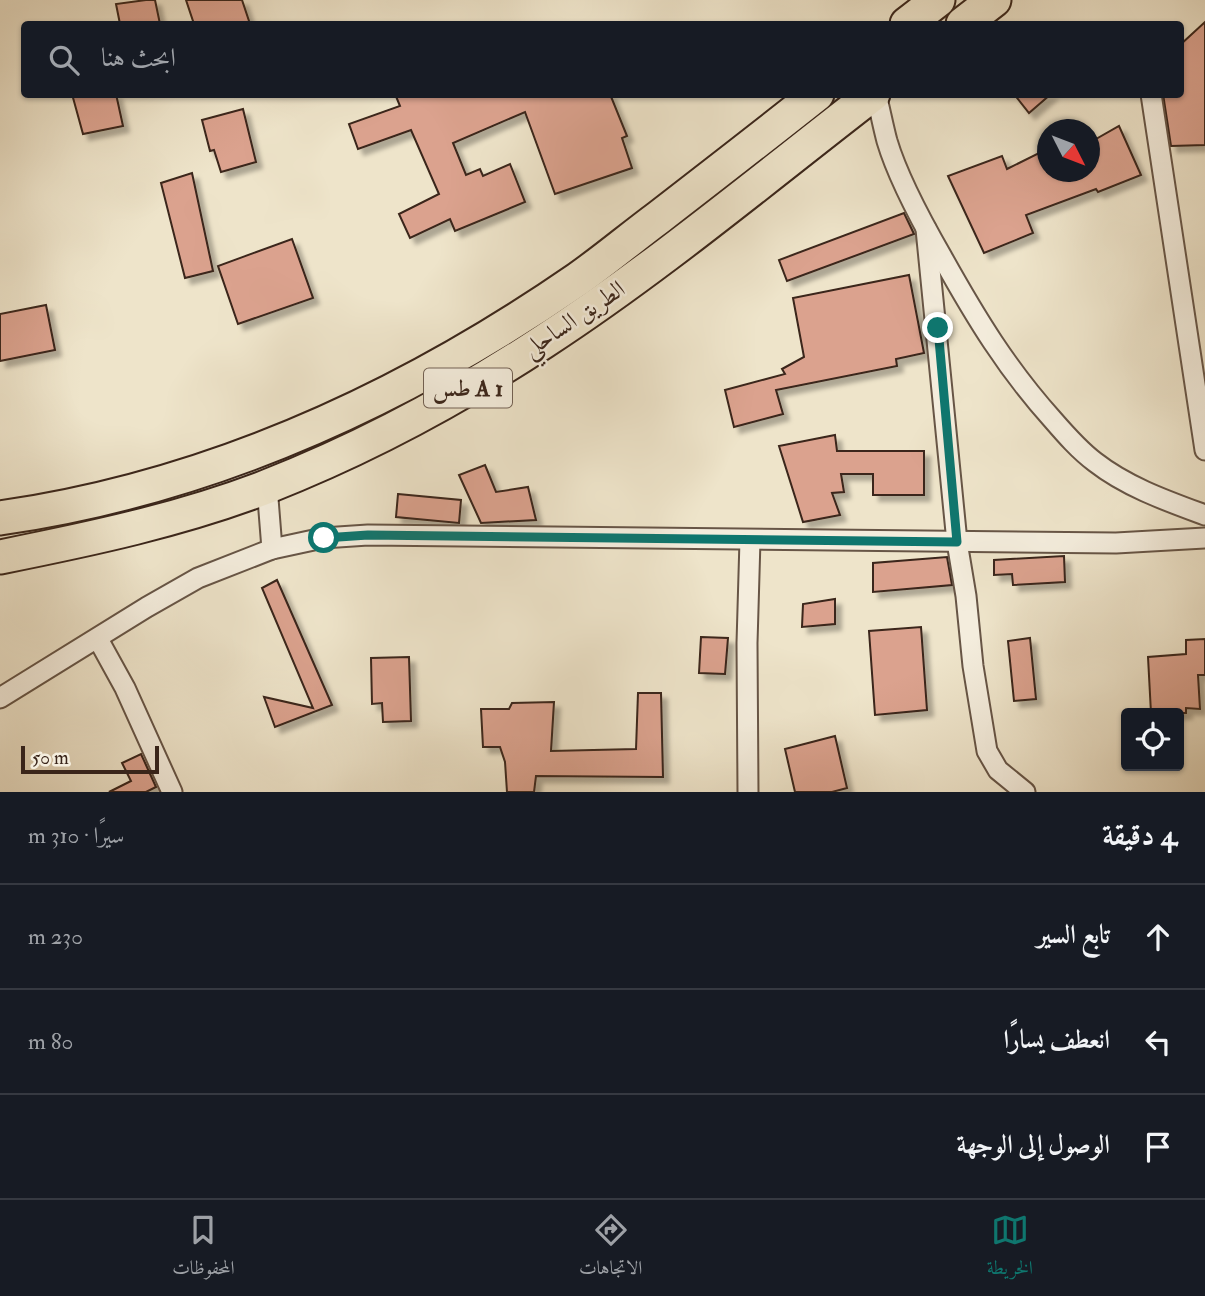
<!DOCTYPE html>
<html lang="ar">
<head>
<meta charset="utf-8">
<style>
	:root { --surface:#171b24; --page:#242831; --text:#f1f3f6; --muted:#9ea1a6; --line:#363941; --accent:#0f766e }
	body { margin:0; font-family:"IM FELL Double Pica",Amiri,serif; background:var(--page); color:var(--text); direction:rtl }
	.controls { position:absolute; right:21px; bottom:21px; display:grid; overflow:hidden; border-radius:7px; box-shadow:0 2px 5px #0004 }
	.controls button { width:63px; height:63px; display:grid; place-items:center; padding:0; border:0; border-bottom:2px solid var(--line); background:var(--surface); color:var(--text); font:35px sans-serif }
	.compass { position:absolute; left:1037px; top:119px; width:63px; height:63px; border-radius:50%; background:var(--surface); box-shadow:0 2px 5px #0004; rotate:132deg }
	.scale { position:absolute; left:21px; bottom:18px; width:138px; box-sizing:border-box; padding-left:7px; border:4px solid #3a251a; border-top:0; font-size:19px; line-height:24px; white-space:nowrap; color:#3a251a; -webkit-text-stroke:5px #f4eddd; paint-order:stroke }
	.stop { position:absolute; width:21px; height:21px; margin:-16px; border:5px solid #0f766e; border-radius:50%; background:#fff }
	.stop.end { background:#0f766e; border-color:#fff; box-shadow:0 2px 7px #0008 }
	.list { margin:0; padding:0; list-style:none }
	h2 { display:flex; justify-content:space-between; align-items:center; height:91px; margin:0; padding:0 28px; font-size:30px }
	h2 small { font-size:23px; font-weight:400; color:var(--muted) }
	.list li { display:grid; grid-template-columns:46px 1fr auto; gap:21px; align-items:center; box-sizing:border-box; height:105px; padding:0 28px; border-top:2px solid var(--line) }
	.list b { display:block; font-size:26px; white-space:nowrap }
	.list em { font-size:23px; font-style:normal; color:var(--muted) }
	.icon { flex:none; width:38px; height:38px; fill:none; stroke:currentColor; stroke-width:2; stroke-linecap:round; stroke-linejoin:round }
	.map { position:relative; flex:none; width:1205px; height:792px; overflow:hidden; direction:ltr }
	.search { position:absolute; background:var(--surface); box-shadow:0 2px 5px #0004; left:21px; right:21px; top:21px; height:77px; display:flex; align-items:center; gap:18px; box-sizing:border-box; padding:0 24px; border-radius:7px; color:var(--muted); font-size:26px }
	.sheet { height:406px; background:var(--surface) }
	nav { display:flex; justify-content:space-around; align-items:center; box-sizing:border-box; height:98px; border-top:2px solid var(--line); background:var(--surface); font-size:19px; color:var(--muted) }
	nav a { display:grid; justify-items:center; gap:4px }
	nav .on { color:var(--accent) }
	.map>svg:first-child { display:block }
	.building { fill:#dba28e; stroke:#3a251a; stroke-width:2; filter:url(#shadow) }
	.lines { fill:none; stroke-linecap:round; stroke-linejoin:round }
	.minor-casing { stroke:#675546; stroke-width:23 }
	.trunk-casing { stroke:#3a251a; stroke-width:37 }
	.minor { stroke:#f4eddd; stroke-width:19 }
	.trunk { stroke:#eee4ca; stroke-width:33 }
	.route { stroke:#0f766e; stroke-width:9 }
	.labels { text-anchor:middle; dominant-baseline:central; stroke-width:5; stroke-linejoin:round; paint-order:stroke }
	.shield { fill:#f4eddd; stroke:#726154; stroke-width:2 }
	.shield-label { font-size:23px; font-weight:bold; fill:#3a251a }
	.street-label { font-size:24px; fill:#3a251a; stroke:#f4eddd }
</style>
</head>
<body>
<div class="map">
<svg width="1205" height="792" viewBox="0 0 1205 792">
	<defs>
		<filter id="shadow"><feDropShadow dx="6" dy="6" stdDeviation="2" flood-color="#0004"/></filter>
	</defs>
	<rect width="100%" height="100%" fill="#eee4ca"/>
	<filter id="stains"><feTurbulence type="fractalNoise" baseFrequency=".00286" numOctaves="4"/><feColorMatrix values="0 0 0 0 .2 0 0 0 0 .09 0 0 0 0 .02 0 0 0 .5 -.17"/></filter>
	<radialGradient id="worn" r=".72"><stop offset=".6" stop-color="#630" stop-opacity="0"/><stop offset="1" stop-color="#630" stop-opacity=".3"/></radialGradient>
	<g class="building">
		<path d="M 146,0 L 155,0 L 160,24 L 120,24 L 116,4 Z"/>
		<path d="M 186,0 L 242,0 L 250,24 L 194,24 Z"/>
		<path d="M 1205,22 L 1205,145 L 1171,146 L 1163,94 L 1180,94 L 1180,45 Z"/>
		<path d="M 72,94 L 116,94 L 123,126 L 83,134 Z"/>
		<path d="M 395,94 L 610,94 L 627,136 L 622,138 L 632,168 L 555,194 L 525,112 L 453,143 L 466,175 L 480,169 L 483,176 L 510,164 L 525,202 L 455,231 L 450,219 L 410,238 L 399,214 L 439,194 L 411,130 L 358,149 L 349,124 L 400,106 Z"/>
		<path d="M 1014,94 L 1051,94 L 1029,113 Z"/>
		<path d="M 243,109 L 256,162 L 221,172 L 214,150 L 210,151 L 202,120 Z"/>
		<path d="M 1119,126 L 1141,175 L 1098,192 L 1096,189 L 1026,215 L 1033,233 L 984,253 L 948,176 L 1002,156 L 1007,169 L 1047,149 L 1047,172 L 1089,172 L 1089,143 Z"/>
		<path d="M 192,173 L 213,271 L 185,278 L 161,183 Z"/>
		<path d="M 904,213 L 914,234 L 787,281 L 779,260 Z"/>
		<path d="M 292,239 L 313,298 L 238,324 L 218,266 Z"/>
		<path d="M 909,275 L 924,353 L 896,359 L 897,366 L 776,390 L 783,414 L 734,427 L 725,390 L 785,374 L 782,369 L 804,357 L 793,298 Z"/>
		<path d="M 46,305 L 55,350 L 0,361 L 0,314 Z"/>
		<path d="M 835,435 L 837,451 L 924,451 L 924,495 L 873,495 L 873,474 L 841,474 L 844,492 L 832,493 L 840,515 L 803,522 L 779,446 Z"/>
		<path d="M 485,465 L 496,492 L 528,487 L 536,520 L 481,523 L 459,475 Z"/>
		<path d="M 398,494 L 461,500 L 459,523 L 396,517 Z"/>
		<path d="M 1064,556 L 1065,582 L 1013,585 L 1012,574 L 994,575 L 994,560 Z"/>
		<path d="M 947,557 L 952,585 L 873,592 L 873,563 Z"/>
		<path d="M 277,580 L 332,705 L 275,727 L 264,697 L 313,708 L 262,588 Z"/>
		<path d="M 835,599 L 835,624 L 802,627 L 803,604 Z"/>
		<path d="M 921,627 L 927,710 L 875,715 L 869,631 Z"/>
		<path d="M 701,637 L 728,638 L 725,674 L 699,673 Z"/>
		<path d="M 1030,638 L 1036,699 L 1014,701 L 1008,641 Z"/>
		<path d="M 1205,639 L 1205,675 L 1198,675 L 1200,709 L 1186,708 L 1186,713 L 1151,713 L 1148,657 L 1186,654 L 1186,640 Z"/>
		<path d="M 409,657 L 411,721 L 383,722 L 382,703 L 372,704 L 371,658 Z"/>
		<path d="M 638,693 L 661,693 L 663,777 L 536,776 L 534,792 L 507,792 L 505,762 L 500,747 L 483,747 L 481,709 L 509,709 L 512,703 L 554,702 L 551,751 L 636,749 Z"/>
		<path d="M 835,736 L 847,788 L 832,792 L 795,792 L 785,749 Z"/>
		<path d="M 141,754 L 156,787 L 146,792 L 109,792 L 131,781 L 122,763 Z"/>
	</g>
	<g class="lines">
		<defs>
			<g id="minor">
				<path d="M 876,94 C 880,110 883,126 887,141 C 898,178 923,224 942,257 C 976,318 1007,369 1053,420 C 1066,435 1079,450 1095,462 C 1127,487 1167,501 1205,515"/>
				<path d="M 1151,94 L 1205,450"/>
				<path d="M 926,229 L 957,542 L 966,596 L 973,666 L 987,751 L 998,770 L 1025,792"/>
				<path d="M 267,486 L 272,549"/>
				<path d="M 98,639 L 125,688 L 172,792"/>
				<path d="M 0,698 L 147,607 L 198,578 L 272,549 L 323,538 L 368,535 L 1116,543 L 1205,538"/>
				<path d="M 748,792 L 747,643 L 750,540"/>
			</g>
			<g id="trunk">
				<path d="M 907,24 L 938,0"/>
				<path d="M 963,24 L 994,0"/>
				<path d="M 0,518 C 210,488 404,399 578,279 C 605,260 631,238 658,218 C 711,177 764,136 817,94"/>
				<path d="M 0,557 C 90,539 180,520 266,487 C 363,449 456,399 543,342 C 658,267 764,178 873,94"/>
			</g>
		</defs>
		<use href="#minor" class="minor-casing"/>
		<use href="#trunk" class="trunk-casing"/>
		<use href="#minor" class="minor"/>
		<use href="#trunk" class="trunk"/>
	</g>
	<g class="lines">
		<path class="route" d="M 324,538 L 368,535 L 957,542 L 938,328"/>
	</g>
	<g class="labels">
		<rect class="shield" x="424" y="368.5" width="88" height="39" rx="5"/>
		<g class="shield-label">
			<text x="468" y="388">طس A 1</text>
		</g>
		<g class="street-label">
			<text transform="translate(574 319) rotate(-34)">الطريق الساحلي</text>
		</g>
	</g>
	<rect width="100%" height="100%" filter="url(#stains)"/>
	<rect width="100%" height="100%" fill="url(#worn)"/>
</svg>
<div class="controls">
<button><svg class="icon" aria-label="locate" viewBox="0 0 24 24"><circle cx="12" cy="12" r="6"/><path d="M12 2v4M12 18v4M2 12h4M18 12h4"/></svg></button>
</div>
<svg class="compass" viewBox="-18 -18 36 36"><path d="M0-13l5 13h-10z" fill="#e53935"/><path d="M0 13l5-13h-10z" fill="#9ea1a6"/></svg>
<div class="scale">50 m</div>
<div class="stop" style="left:324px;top:538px"></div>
<div class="stop end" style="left:938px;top:328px"></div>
<div class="search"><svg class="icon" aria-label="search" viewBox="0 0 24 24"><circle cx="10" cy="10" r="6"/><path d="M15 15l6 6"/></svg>ابحث هنا</div>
</div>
<section class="sheet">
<h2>4 دقيقة<small>سيرًا · 310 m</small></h2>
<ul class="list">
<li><svg class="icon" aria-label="ahead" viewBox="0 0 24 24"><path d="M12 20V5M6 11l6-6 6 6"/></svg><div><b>تابع السير</b></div><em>230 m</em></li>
<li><svg class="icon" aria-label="left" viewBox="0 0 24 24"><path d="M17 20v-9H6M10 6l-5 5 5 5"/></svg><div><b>انعطف يسارًا</b></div><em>80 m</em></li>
<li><svg class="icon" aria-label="arrive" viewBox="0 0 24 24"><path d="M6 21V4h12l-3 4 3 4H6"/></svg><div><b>الوصول إلى الوجهة</b></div></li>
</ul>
</section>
<nav>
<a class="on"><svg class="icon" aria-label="map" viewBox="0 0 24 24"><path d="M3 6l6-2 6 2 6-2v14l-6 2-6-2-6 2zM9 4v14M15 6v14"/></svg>الخريطة</a>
<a><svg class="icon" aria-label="directions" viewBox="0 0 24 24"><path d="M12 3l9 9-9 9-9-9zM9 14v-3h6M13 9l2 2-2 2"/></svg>الاتجاهات</a>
<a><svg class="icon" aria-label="saved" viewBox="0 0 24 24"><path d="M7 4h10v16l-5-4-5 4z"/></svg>المحفوظات</a>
</nav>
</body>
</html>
